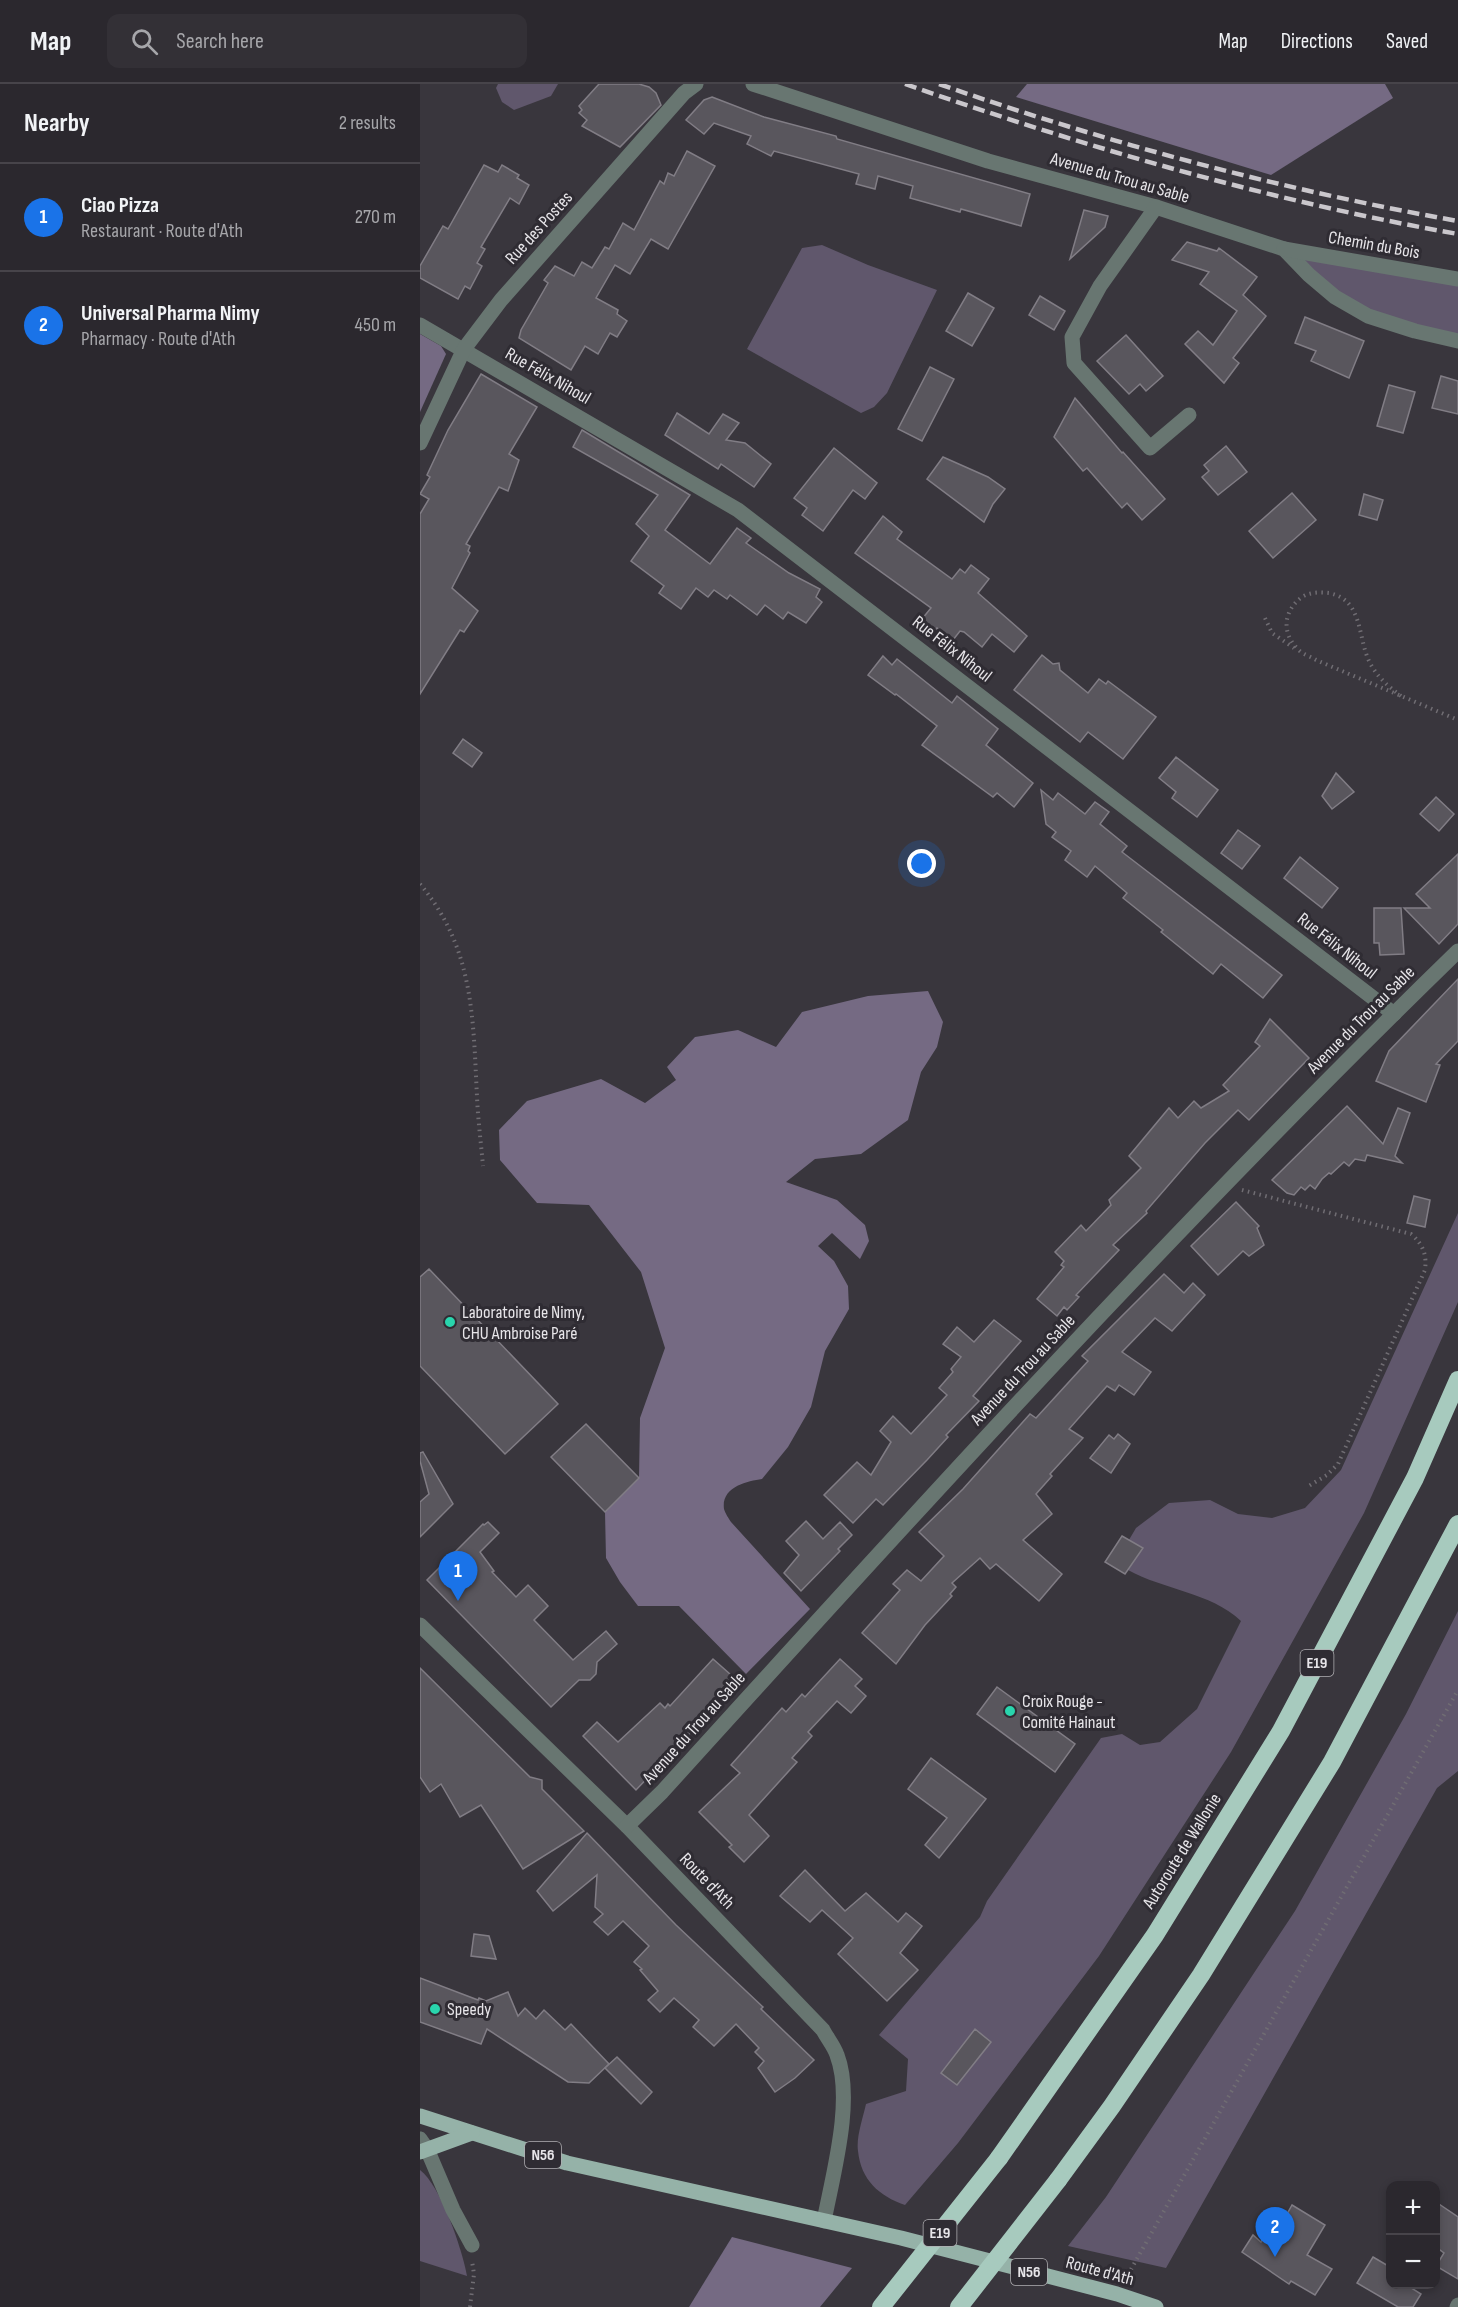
<!DOCTYPE html>
<html lang="en">
<head>
<meta charset="utf-8">
<style>
	:root { --surface:#2b282e; --page:#333036; --text:#f1f3f6; --muted:#a6a6aa; --line:#47444a; --accent:#1a73e8 }
	body { margin:0; font-family:"Sofia Sans Condensed",sans-serif; background:var(--page); color:var(--text) }
	.controls { position:absolute; right:18px; bottom:18px; display:grid; overflow:hidden; border-radius:12px; box-shadow:0 3px 9px #0003 }
	.controls button { width:54px; height:54px; display:grid; place-items:center; padding:0; border:0; border-bottom:2px solid var(--line); background:var(--surface); color:var(--text); font:30px sans-serif }
	.you { position:absolute; left:502px; top:780px; width:21px; height:21px; margin:-15px; border:4px solid #fff; border-radius:50%; background:#1a73e8; box-shadow:0 0 0 9px #1a73e833 }
	.badge { display:grid; place-items:center; width:39px; height:39px; border-radius:50%; background:var(--accent); color:#fff; font-size:20px; font-weight:700 }
	.pin { position:absolute; translate:-50% -50px; filter:drop-shadow(0 2px 3px #0008) }
	.pin::after { content:''; position:absolute; top:32px; width:21px; height:18px; background:inherit; clip-path:polygon(0 0,100% 0,50% 100%) }
	.list { margin:0; padding:0; list-style:none }
	h2 { display:flex; justify-content:space-between; align-items:center; height:78px; margin:0; padding:0 24px; font-size:26px }
	h2 small { font-size:20px; font-weight:400; color:var(--muted) }
	.list li { display:grid; grid-template-columns:39px 1fr auto; gap:18px; align-items:center; box-sizing:border-box; height:108px; padding:0 24px; border-top:2px solid var(--line) }
	.list b { display:block; font-size:22px; white-space:nowrap }
	.list p { margin:0; font-size:20px; white-space:nowrap; color:var(--muted) }
	.list em { font-size:20px; font-style:normal; color:var(--muted) }
	.icon { flex:none; width:33px; height:33px; fill:none; stroke:currentColor; stroke-width:2; stroke-linecap:round; stroke-linejoin:round }
	.map { position:relative; flex:none; width:1038px; height:2223px; overflow:hidden }
	header { display:flex; align-items:center; gap:36px; box-sizing:border-box; height:84px; padding:0 30px; background:var(--surface); border-bottom:2px solid var(--line) }
	header strong { font-size:28px }
	nav { display:flex; gap:33px; margin-inline-start:auto; font-size:21px }
	.search { width:420px; height:54px; background:var(--page); display:flex; align-items:center; gap:15px; box-sizing:border-box; padding:0 21px; border-radius:12px; color:var(--muted); font-size:22px }
	main { display:flex }
	aside { flex:1; background:var(--surface) }
	.map>svg:first-child { display:block }
	.green { fill:#60576c }
	.forest { fill:#756a83 }
	.building { fill:#59565d; stroke:#817d85; stroke-width:1.5 }
	.lines { fill:none; stroke-linecap:round; stroke-linejoin:round }
	.path { stroke:#706d73; stroke-width:4; stroke-dasharray:1.5 4.5; stroke-linecap:butt }
	.minor { stroke:#687671; stroke-width:15 }
	.major { stroke:#95b2a8; stroke-width:15 }
	.highway { stroke:#a7cabe; stroke-width:18 }
	.rail { stroke:#cac7cc; stroke-width:4.5; stroke-dasharray:12 6; stroke-linecap:butt }
	.highway-bridge { stroke:#a7cabe; stroke-width:18 }
	.poi-dot { fill:#29d5ad; stroke:#2f2c33; stroke-width:2 }
	.labels { text-anchor:middle; dominant-baseline:central; stroke-width:6; stroke-linejoin:round; paint-order:stroke }
	.shield { fill:#2f2c33; stroke:#b0aeb2; stroke-width:1.5 }
	.shield-label { font-size:16px; font-weight:bold; fill:#e7e5e9 }
	.street-label { font-size:18px; fill:#e7e5e9; stroke:#2f2c33 }
	.poi-label { font-size:18px; fill:#e7e5e9; stroke:#2f2c33; text-anchor:start }
</style>
</head>
<body>
<header>
<strong>Map</strong>
<div class="search"><svg class="icon" aria-label="search" viewBox="0 0 24 24"><circle cx="10" cy="10" r="6"/><path d="M15 15l6 6"/></svg>Search here</div>
<nav><a>Map</a><a>Directions</a><a>Saved</a></nav>
</header>
<main>
<aside>
<h2>Nearby<small>2 results</small></h2>
<ul class="list">
<li><span class="badge">1</span><div><b>Ciao Pizza</b><p>Restaurant · Route d'Ath</p></div><em>270 m</em></li>
<li><span class="badge">2</span><div><b>Universal Pharma Nimy</b><p>Pharmacy · Route d'Ath</p></div><em>450 m</em></li>
</ul>
</aside>
<div class="map">
<svg width="1038" height="2223" viewBox="0 0 1038 2223">
	<rect width="100%" height="100%" fill="#39363d"/>
	<g class="green">
		<path d="M 78,0 L 138,0 L 131,12 L 94,26 L 82,18 L 76,4 Z"/>
		<path d="M 402,161 L 448,181 L 517,206 L 467,309 L 454,323 L 441,329 L 327,265 L 382,164 Z"/>
		<path d="M 864,165 L 1038,195 L 1038,257 L 948,232 Z"/>
		<path d="M 1038,1129 L 1038,1218 L 944,1429 L 811,1668 L 679,1872 L 538,2059 L 485,2121 C 459,2112 441,2096 438,2067 C 436,2053 443,2034 446,2020 L 486,2007 L 488,1975 L 459,1951 L 560,1833 L 567,1817 L 681,1654 L 702,1650 L 720,1661 L 740,1658 L 777,1625 L 821,1537 C 790,1508 744,1506 708,1486 L 703,1466 L 716,1444 L 749,1419 L 790,1416 L 818,1430 L 852,1434 L 885,1424 L 921,1386 Z"/>
		<path d="M 1038,1527 L 1038,1687 L 1017,1704 L 746,2184 L 648,2162 L 686,2113 L 875,1827 L 986,1630 Z"/>
		<path d="M 0,2086 C 21,2102 42,2165 47,2192 L 0,2177 Z"/>
	</g>
	<g class="forest">
		<path d="M 607,0 L 965,0 L 973,14 L 851,91 L 596,13 Z"/>
		<path d="M 0,250 L 21,262 L 26,270 L 0,328 Z"/>
		<path d="M 508,907 L 523,938 L 517,963 L 501,988 L 488,1036 L 441,1070 L 395,1075 L 366,1098 L 417,1116 L 445,1141 L 449,1157 L 440,1175 L 412,1149 L 398,1162 L 414,1177 L 428,1202 L 429,1225 L 405,1267 L 391,1323 L 368,1363 L 342,1395 C 327,1397 301,1403 304,1425 C 305,1429 309,1435 311,1438 L 390,1525 L 326,1590 L 259,1522 L 218,1522 L 200,1498 L 186,1474 L 185,1428 L 219,1394 L 220,1334 L 245,1264 L 221,1188 L 169,1121 L 117,1119 L 80,1076 L 79,1046 L 107,1017 L 181,995 L 225,1019 L 256,996 L 247,983 L 275,953 L 318,946 L 356,963 L 382,928 L 448,912 Z"/>
		<path d="M 312,2153 L 432,2184 L 400,2223 L 269,2223 Z"/>
	</g>
	<g class="building">
		<path d="M 179,0 L 219,0 L 229,3 L 236,9 L 241,21 L 200,63 L 162,42 L 167,36 L 159,29 L 162,26 L 159,22 Z"/>
		<path d="M 292,13 L 344,33 L 416,52 L 417,55 L 610,110 L 601,142 L 541,125 L 540,128 L 490,114 L 493,102 L 458,92 L 455,105 L 436,100 L 439,90 L 354,67 L 351,72 L 327,60 L 331,52 L 294,39 L 284,50 L 266,36 L 284,16 Z"/>
		<path d="M 267,67 L 295,82 L 248,165 L 231,155 L 210,190 L 195,181 L 176,214 L 198,226 L 197,230 L 207,237 L 197,253 L 190,249 L 178,270 L 165,262 L 151,286 L 99,254 L 101,246 L 128,199 L 124,196 L 135,182 L 154,192 L 162,178 L 172,184 L 185,163 L 189,165 L 203,139 L 214,146 L 240,97 L 244,100 L 248,89 L 254,92 Z"/>
		<path d="M 64,81 L 78,88 L 82,81 L 99,91 L 97,94 L 109,101 L 99,120 L 90,114 L 61,163 L 65,165 L 57,179 L 62,182 L 50,205 L 45,202 L 38,215 L 0,194 L 0,182 L 23,142 L 28,145 Z"/>
		<path d="M 664,126 L 688,132 L 685,143 L 650,175 Z"/>
		<path d="M 767,158 L 797,167 L 799,164 L 837,193 L 823,211 L 846,232 L 813,274 L 819,279 L 804,299 L 765,260 L 778,247 L 793,261 L 817,227 L 780,200 L 789,188 L 752,176 Z"/>
		<path d="M 548,209 L 574,224 L 552,262 L 526,247 Z"/>
		<path d="M 620,212 L 645,227 L 634,246 L 609,231 Z"/>
		<path d="M 885,233 L 944,257 L 929,294 L 891,277 L 896,267 L 875,259 Z"/>
		<path d="M 706,251 L 743,292 L 726,307 L 720,300 L 709,310 L 677,277 Z"/>
		<path d="M 510,283 L 534,295 L 502,357 L 478,345 Z"/>
		<path d="M 61,290 L 117,323 L 89,370 L 99,376 L 88,407 L 79,403 L 46,460 L 50,462 L 48,467 L 50,469 L 32,504 L 58,527 L 44,548 L 40,546 L 0,610 L 0,430 L 9,415 L 0,410 L 10,393 L 7,391 L 28,346 Z"/>
		<path d="M 1021,292 L 1038,297 L 1038,330 L 1012,324 Z"/>
		<path d="M 969,301 L 995,308 L 983,349 L 957,342 Z"/>
		<path d="M 655,314 L 702,369 L 703,368 L 745,415 L 722,436 L 707,419 L 702,424 L 667,384 L 663,387 L 634,353 Z"/>
		<path d="M 257,329 L 289,350 L 303,330 L 319,339 L 306,356 L 325,359 L 351,380 L 334,403 L 301,380 L 298,385 L 245,351 Z"/>
		<path d="M 162,346 L 270,411 L 245,446 L 290,480 L 317,444 L 331,454 L 326,459 L 369,489 L 400,505 L 396,513 L 402,518 L 386,539 L 368,528 L 363,535 L 345,521 L 337,531 L 310,511 L 307,515 L 294,506 L 288,513 L 276,504 L 261,525 L 239,509 L 244,502 L 211,477 L 229,452 L 216,440 L 238,411 L 153,363 Z"/>
		<path d="M 806,362 L 827,388 L 798,411 L 782,393 L 789,387 L 784,381 Z"/>
		<path d="M 414,364 L 457,399 L 445,415 L 433,406 L 403,447 L 382,431 L 387,424 L 374,414 Z"/>
		<path d="M 523,373 L 568,393 L 585,405 L 573,420 L 564,438 L 507,395 Z"/>
		<path d="M 872,409 L 896,436 L 853,474 L 829,447 Z"/>
		<path d="M 944,410 L 963,416 L 957,436 L 939,431 Z"/>
		<path d="M 463,432 L 482,448 L 477,455 L 532,495 L 540,485 L 545,489 L 551,481 L 569,495 L 558,509 L 607,552 L 594,568 L 572,550 L 562,563 L 544,548 L 540,547 L 533,556 L 517,544 L 515,546 L 502,535 L 511,524 L 435,469 Z"/>
		<path d="M 622,571 L 633,580 L 639,579 L 640,586 L 668,609 L 679,595 L 686,600 L 688,597 L 736,633 L 703,675 L 668,648 L 660,658 L 594,606 Z"/>
		<path d="M 463,572 L 472,581 L 477,575 L 532,619 L 537,612 L 578,645 L 566,661 L 613,699 L 594,723 L 577,709 L 573,713 L 502,661 L 517,642 L 476,610 L 475,611 L 448,591 Z"/>
		<path d="M 43,655 L 62,669 L 52,683 L 33,669 Z"/>
		<path d="M 756,673 L 798,706 L 777,733 L 752,714 L 756,708 L 739,694 Z"/>
		<path d="M 916,689 L 934,708 L 912,725 L 902,712 Z"/>
		<path d="M 621,706 L 633,716 L 638,709 L 665,730 L 675,718 L 689,728 L 680,740 L 707,762 L 702,768 L 862,891 L 843,914 L 801,880 L 793,890 L 741,848 L 743,846 L 703,814 L 707,809 L 675,782 L 667,793 L 645,776 L 651,767 L 632,753 L 636,748 L 626,740 Z"/>
		<path d="M 1016,713 L 1034,730 L 1019,747 L 1000,730 Z"/>
		<path d="M 818,746 L 840,762 L 822,785 L 801,769 Z"/>
		<path d="M 1038,770 L 1038,840 L 1019,860 L 984,824 L 1010,824 L 996,810 Z"/>
		<path d="M 880,773 L 918,804 L 902,824 L 864,794 Z"/>
		<path d="M 954,824 L 981,824 L 984,870 L 960,871 L 959,859 L 954,859 Z"/>
		<path d="M 1038,895 L 1038,957 L 1016,980 L 1020,981 L 1006,1018 L 956,997 L 969,967 Z"/>
		<path d="M 850,935 L 889,974 L 829,1036 L 818,1026 L 785,1059 L 726,1127 L 727,1129 L 693,1161 L 699,1166 L 656,1211 L 659,1213 L 647,1226 L 644,1223 L 637,1232 L 617,1215 L 644,1183 L 641,1181 L 644,1177 L 635,1168 L 661,1141 L 666,1147 L 691,1121 L 689,1116 L 721,1084 L 709,1072 L 749,1024 L 758,1034 L 774,1017 L 781,1024 L 809,1007 L 803,1001 L 840,962 L 835,958 Z"/>
		<path d="M 927,1022 L 963,1060 L 978,1024 L 990,1029 L 975,1072 L 982,1079 L 947,1071 L 945,1077 L 935,1075 L 929,1082 L 924,1078 L 911,1090 L 909,1089 L 902,1095 L 895,1105 L 890,1101 L 885,1106 L 881,1103 L 874,1111 L 867,1109 L 852,1096 Z"/>
		<path d="M 994,1112 L 1010,1116 L 1005,1143 L 987,1139 Z"/>
		<path d="M 816,1118 L 839,1142 L 837,1144 L 844,1161 L 829,1172 L 823,1167 L 798,1191 L 771,1162 Z"/>
		<path d="M 9,1185 L 138,1320 L 85,1370 L 0,1282 L 0,1193 Z"/>
		<path d="M 744,1190 L 764,1209 L 773,1199 L 785,1211 L 752,1247 L 735,1234 L 702,1268 L 731,1288 L 714,1311 L 699,1301 L 695,1307 L 687,1302 L 649,1345 L 663,1354 L 630,1390 L 632,1392 L 616,1410 L 632,1430 L 603,1456 L 642,1490 L 619,1517 L 576,1480 L 570,1485 L 560,1474 L 532,1499 L 536,1503 L 530,1510 L 532,1512 L 505,1541 L 476,1580 L 442,1549 L 480,1506 L 473,1500 L 487,1486 L 501,1497 L 524,1472 L 499,1448 L 543,1405 L 610,1330 L 616,1334 L 668,1277 L 662,1272 Z"/>
		<path d="M 574,1236 L 601,1257 L 553,1312 L 559,1317 L 526,1351 L 528,1353 L 507,1376 L 463,1421 L 456,1415 L 433,1439 L 404,1411 L 437,1378 L 451,1391 L 471,1358 L 460,1347 L 473,1332 L 491,1350 L 527,1311 L 519,1304 L 533,1288 L 531,1285 L 541,1273 L 523,1260 L 537,1243 L 554,1258 Z"/>
		<path d="M 166,1340 L 219,1394 L 185,1428 L 131,1373 Z"/>
		<path d="M 698,1350 L 710,1360 L 691,1389 L 670,1374 L 689,1351 L 694,1355 Z"/>
		<path d="M 3,1368 L 33,1420 L 0,1453 L 0,1418 L 9,1410 L 0,1377 L 0,1369 Z"/>
		<path d="M 386,1437 L 403,1455 L 420,1438 L 432,1451 L 418,1465 L 420,1467 L 381,1507 L 364,1489 L 379,1471 L 366,1457 Z"/>
		<path d="M 68,1438 L 79,1449 L 60,1468 L 74,1487 L 72,1488 L 96,1513 L 108,1501 L 128,1522 L 114,1536 L 153,1576 L 186,1547 L 197,1560 L 177,1578 L 176,1590 L 170,1596 L 159,1596 L 131,1623 L 7,1496 L 63,1440 L 64,1441 Z"/>
		<path d="M 702,1452 L 723,1464 L 705,1490 L 685,1478 Z"/>
		<path d="M 293,1575 L 319,1598 L 216,1706 L 163,1652 L 177,1638 L 198,1658 L 240,1619 L 245,1624 L 248,1620 L 250,1622 Z"/>
		<path d="M 420,1575 L 442,1595 L 435,1602 L 446,1612 L 431,1629 L 417,1617 L 388,1648 L 392,1652 L 372,1674 L 377,1678 L 329,1731 L 349,1752 L 324,1778 L 309,1763 L 312,1761 L 279,1728 L 320,1689 L 311,1681 L 362,1624 L 366,1628 L 382,1610 L 385,1613 Z"/>
		<path d="M 0,1584 L 110,1693 L 122,1696 L 122,1705 L 164,1747 L 103,1785 L 61,1721 L 40,1733 L 21,1700 L 10,1708 L 0,1693 Z"/>
		<path d="M 577,1603 L 655,1660 L 635,1688 L 557,1630 Z"/>
		<path d="M 511,1674 L 566,1715 L 519,1774 L 505,1761 L 527,1734 L 488,1705 Z"/>
		<path d="M 167,1749 L 256,1841 L 343,1923 L 341,1925 L 394,1976 L 375,1994 L 355,2008 L 338,1984 L 344,1977 L 335,1968 L 339,1964 L 316,1940 L 294,1962 L 273,1943 L 279,1936 L 254,1914 L 240,1928 L 228,1916 L 238,1907 L 220,1886 L 222,1885 L 214,1878 L 229,1862 L 203,1837 L 188,1851 L 174,1838 L 183,1830 L 175,1823 L 177,1791 L 133,1827 L 117,1807 Z"/>
		<path d="M 385,1786 L 425,1827 L 446,1809 L 478,1838 L 486,1829 L 502,1842 L 480,1869 L 498,1886 L 467,1917 L 418,1870 L 433,1854 L 402,1826 L 390,1838 L 360,1812 Z"/>
		<path d="M 54,1850 L 69,1852 L 76,1875 L 51,1872 Z"/>
		<path d="M 0,1894 L 58,1916 L 59,1914 L 66,1917 L 88,1908 L 98,1932 L 105,1924 L 116,1935 L 124,1926 L 145,1946 L 151,1940 L 189,1980 L 169,1999 L 148,1998 L 67,1945 L 61,1960 L 0,1938 Z"/>
		<path d="M 555,1945 L 571,1958 L 537,2001 L 521,1989 Z"/>
		<path d="M 197,1973 L 232,2008 L 221,2020 L 185,1984 Z"/>
		<path d="M 1016,2118 L 1038,2133 L 1038,2195 L 1016,2182 L 1024,2169 L 1016,2163 Z"/>
		<path d="M 872,2121 L 905,2141 L 887,2171 L 912,2185 L 895,2211 L 871,2197 L 869,2200 L 822,2168 L 833,2151 L 841,2158 L 850,2143 L 857,2148 Z"/>
		<path d="M 953,2173 L 970,2183 L 970,2200 L 985,2200 L 1001,2210 L 993,2223 L 978,2223 L 937,2199 Z"/>
	</g>
	<g class="lines">
		<g class="path">
			<path d="M 845,534 L 852,549 L 874,564"/>
			<path d="M 981,612 C 968,602 958,594 950,579 C 937,554 944,516 909,509 C 900,508 890,508 882,513 C 864,526 861,548 877,564 C 881,570 890,572 896,576 L 1038,636"/>
			<path d="M 0,800 C 54,864 53,934 57,1013 C 58,1036 61,1059 63,1082"/>
			<path d="M 822,1106 L 991,1150 C 1003,1160 1007,1171 1005,1186 L 918,1380 L 907,1391 L 887,1403"/>
			<path d="M 705,2196 L 1038,1606"/>
			<path d="M 50,2223 L 54,2190 L 52,2177"/>
		</g>
		<g class="minor">
			<path d="M 333,0 L 568,77 L 736,123 L 864,165 L 889,191 L 915,213 L 948,232 L 995,247 L 1038,257"/>
			<path d="M 736,123 L 680,202 L 652,253 L 654,279 L 730,364 L 769,331"/>
			<path d="M 864,165 L 1038,195"/>
			<path d="M 0,241 L 318,426 L 974,930"/>
			<path d="M 0,359 L 44,265 L 81,216 L 264,9 L 276,0"/>
			<path d="M 0,1541 L 207,1742 L 403,1946 C 407,1954 414,1962 417,1971 C 434,2016 413,2090 404,2137"/>
			<path d="M 207,1742 L 242,1708 C 501,1422 761,1136 1038,867"/>
			<path d="M 0,2055 L 7,2065 L 33,2126 L 52,2161"/>
			<path d="M 1037,2223 L 1038,2221"/>
		</g>
		<g class="major">
			<path d="M 0,2032 L 147,2079 L 481,2154 L 697,2210 L 736,2223"/>
			<path d="M 0,2068 L 52,2049"/>
		</g>
		<g class="highway">
			<path d="M 579,2074 L 735,1851 L 861,1647 L 995,1394 L 1038,1296"/>
			<path d="M 638,2096 L 692,2022 L 781,1891 L 912,1678 L 1038,1440"/>
		</g>
		<g class="rail">
			<path d="M 485,0 C 665,63 850,117 1038,150"/>
			<path d="M 519,0 C 688,59 862,106 1038,137"/>
		</g>
		<g class="highway-bridge">
			<path d="M 461,2223 L 579,2074"/>
			<path d="M 539,2223 L 638,2096"/>
		</g>
	</g>
	<g class="poi-dot">
		<circle cx="30" cy="1238" r="6"/>
		<circle cx="590" cy="1627" r="6"/>
		<circle cx="15" cy="1925" r="6"/>
	</g>
	<g class="labels">
		<g class="shield">
			<rect x="880.5" y="1566" width="33" height="26" rx="4.5"/>
			<rect x="105" y="2058" width="36" height="26" rx="4.5"/>
			<rect x="503.5" y="2136" width="33" height="26" rx="4.5"/>
			<rect x="591" y="2175" width="36" height="26" rx="4.5"/>
		</g>
		<g class="shield-label">
			<text x="897" y="1579">E19</text>
			<text x="123" y="2071">N56</text>
			<text x="520" y="2149">E19</text>
			<text x="609" y="2188">N56</text>
		</g>
		<g class="street-label">
			<text transform="translate(700 94) rotate(16)">Avenue du Trou au Sable</text>
			<text transform="translate(119 144) rotate(-48)">Rue des Postes</text>
			<text transform="translate(954 161) rotate(10)">Chemin du Bois</text>
			<text transform="translate(128 292) rotate(30)">Rue Félix Nihoul</text>
			<text transform="translate(532 565) rotate(38)">Rue Félix Nihoul</text>
			<text transform="translate(917 862) rotate(38)">Rue Félix Nihoul</text>
			<text transform="translate(941 936) rotate(-45)">Avenue du Trou au Sable</text>
			<text transform="translate(603 1286) rotate(-47)">Avenue du Trou au Sable</text>
			<text transform="translate(274 1644) rotate(-48)">Avenue du Trou au Sable</text>
			<text transform="translate(762 1767) rotate(-58)">Autoroute de Wallonie</text>
			<text transform="translate(287 1797) rotate(46)">Route d'Ath</text>
			<text transform="translate(680 2187) rotate(15)">Route d'Ath</text>
		</g>
		<g class="poi-label">
			<text x="42" y="1228">Laboratoire de Nimy,<tspan x="42" dy="21">CHU Ambroise Paré</tspan></text>
			<text x="602" y="1617">Croix Rouge -<tspan x="602" dy="21">Comité Hainaut</tspan></text>
			<text x="27" y="1925">Speedy</text>
		</g>
	</g>
</svg>
<div class="controls">
<button>+</button>
<button>−</button>
</div>
<div class="you"></div>
<div class="pin badge" style="left:38px;top:1517px">1</div>
<div class="pin badge" style="left:855px;top:2173px">2</div>
</div>
</main>
</body>
</html>
